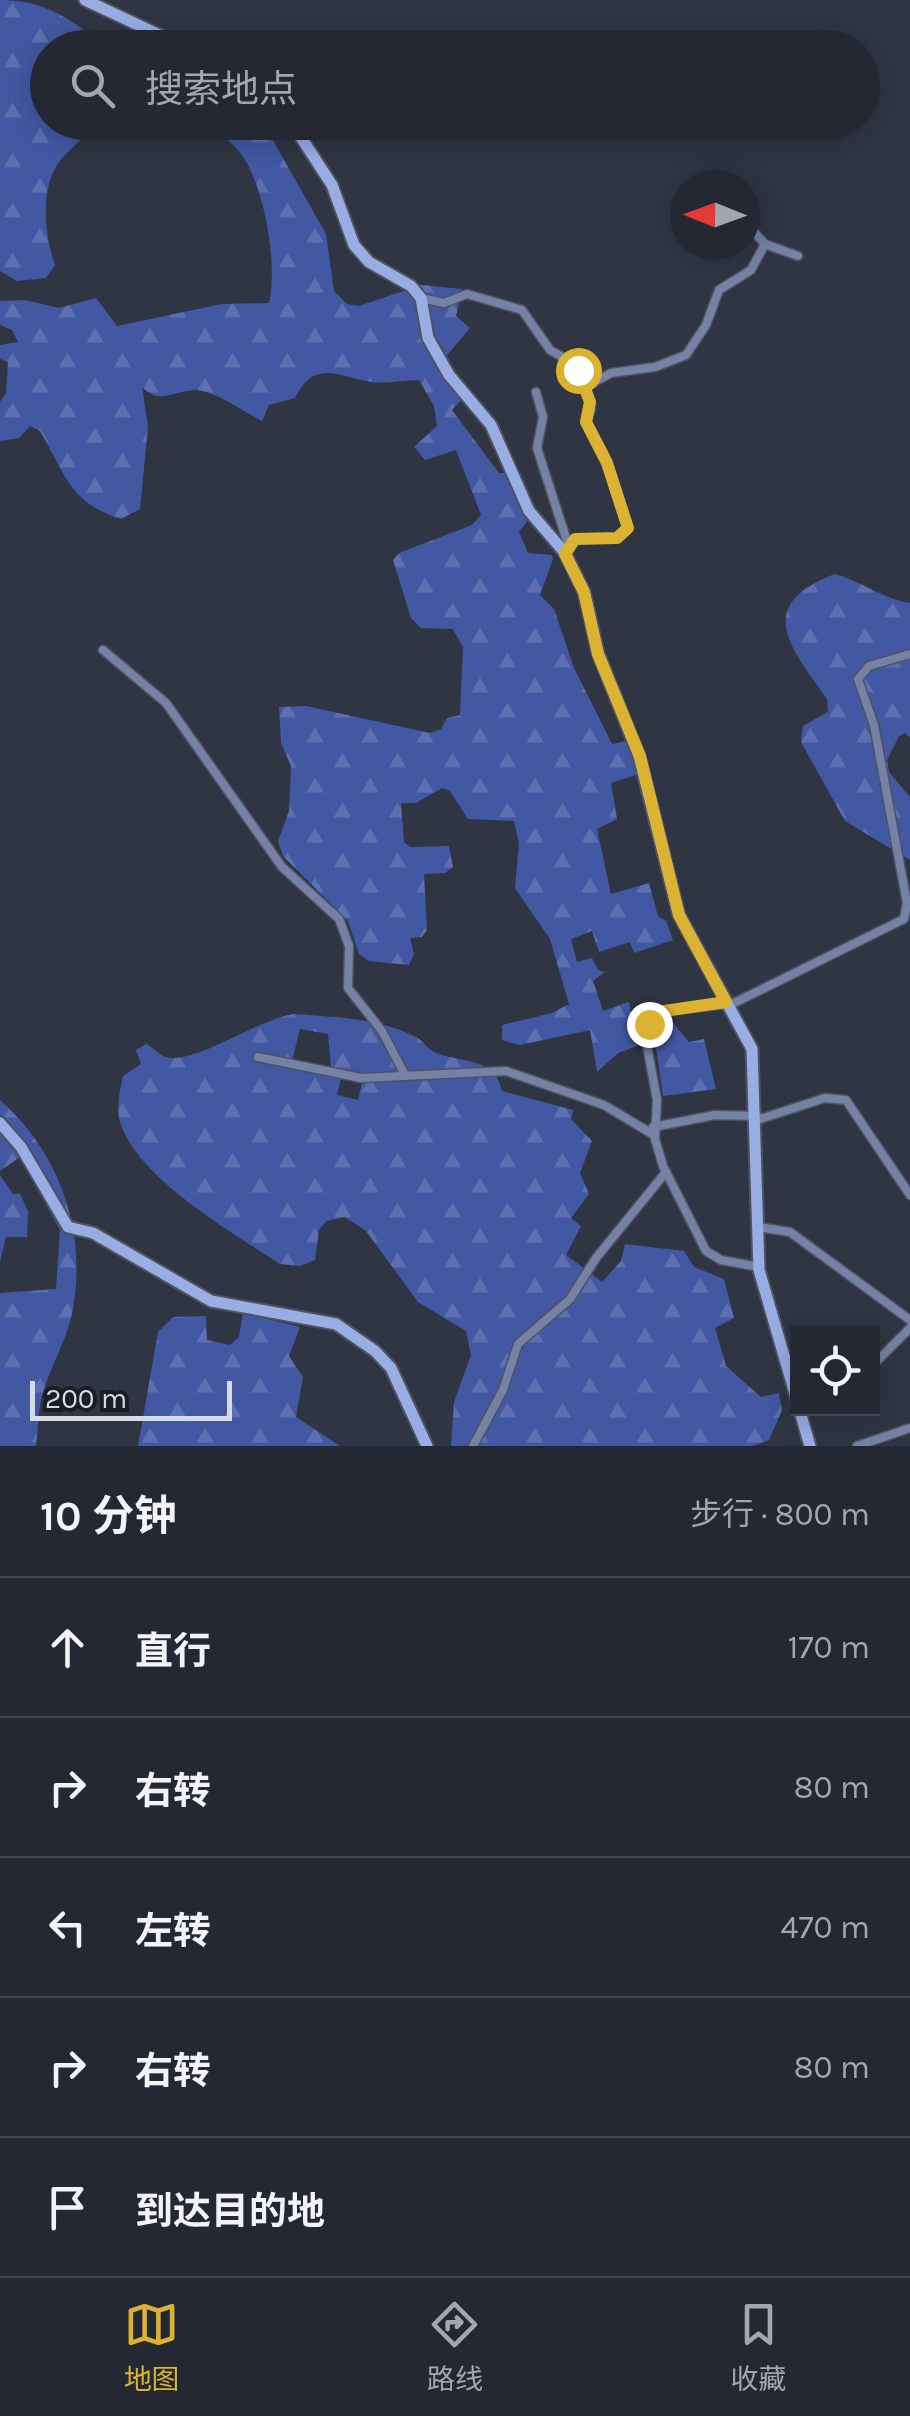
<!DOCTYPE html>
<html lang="zh">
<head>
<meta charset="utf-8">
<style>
	:root { --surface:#242832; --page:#30343e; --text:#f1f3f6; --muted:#a3a6ac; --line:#41444d; --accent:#dcb233 }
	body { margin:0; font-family:Karla,"Noto Sans SC",sans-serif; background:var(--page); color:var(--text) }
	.controls { position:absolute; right:30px; bottom:30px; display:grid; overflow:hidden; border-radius:0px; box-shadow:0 5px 25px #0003 }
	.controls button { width:90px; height:90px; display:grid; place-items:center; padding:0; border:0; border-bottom:2px solid var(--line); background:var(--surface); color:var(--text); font:50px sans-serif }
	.compass { position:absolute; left:670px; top:170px; width:90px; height:90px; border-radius:50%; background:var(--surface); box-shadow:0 5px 25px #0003; rotate:271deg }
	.scale { position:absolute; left:30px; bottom:25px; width:202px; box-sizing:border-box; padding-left:10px; border:5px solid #d6dae3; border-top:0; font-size:28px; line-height:35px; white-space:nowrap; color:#d6dae3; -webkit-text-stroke:8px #1a1d23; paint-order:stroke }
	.stop { position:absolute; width:30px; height:30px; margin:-22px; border:8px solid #dcb233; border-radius:50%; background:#fff }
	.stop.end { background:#dcb233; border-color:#fff; box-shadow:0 2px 10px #0008 }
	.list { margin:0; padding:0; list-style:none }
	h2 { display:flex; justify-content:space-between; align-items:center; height:130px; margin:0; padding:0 40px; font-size:42px }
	h2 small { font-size:32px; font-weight:400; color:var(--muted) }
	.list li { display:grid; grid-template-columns:65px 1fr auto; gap:30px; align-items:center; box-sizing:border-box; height:140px; padding:0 40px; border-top:2px solid var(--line) }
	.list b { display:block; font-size:38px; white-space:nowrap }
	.list em { font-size:32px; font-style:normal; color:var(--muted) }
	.icon { flex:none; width:55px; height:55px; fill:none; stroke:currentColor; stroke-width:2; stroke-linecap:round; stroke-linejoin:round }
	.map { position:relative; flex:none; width:910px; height:1446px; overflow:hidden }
	.search { position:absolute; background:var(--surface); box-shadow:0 5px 25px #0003; left:30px; right:30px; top:30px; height:110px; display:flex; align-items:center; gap:25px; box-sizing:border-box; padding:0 35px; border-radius:55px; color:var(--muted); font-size:38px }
	.sheet { height:830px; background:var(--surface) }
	nav { display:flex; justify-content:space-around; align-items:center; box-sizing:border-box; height:140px; border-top:2px solid var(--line); background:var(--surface); font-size:28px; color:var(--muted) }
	nav a { display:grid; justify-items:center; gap:5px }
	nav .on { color:var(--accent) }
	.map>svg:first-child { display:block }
	.forest { fill:url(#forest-firs); fill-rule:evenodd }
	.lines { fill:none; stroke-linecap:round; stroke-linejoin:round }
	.street-casing { stroke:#4e5360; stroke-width:11 }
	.secondary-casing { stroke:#4e5360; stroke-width:15 }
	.street { stroke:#7582a5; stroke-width:8 }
	.secondary { stroke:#99ade5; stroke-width:11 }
	.route { stroke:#dcb233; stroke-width:12 }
</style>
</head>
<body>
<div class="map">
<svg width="910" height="1446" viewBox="0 0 910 1446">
	<defs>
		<pattern id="forest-firs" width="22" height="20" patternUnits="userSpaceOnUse" patternTransform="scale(2.5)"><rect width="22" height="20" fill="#4258a3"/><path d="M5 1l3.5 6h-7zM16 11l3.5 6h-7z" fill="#5d6fb0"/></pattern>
	</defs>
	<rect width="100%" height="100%" fill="#303543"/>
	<g class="forest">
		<path d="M 0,0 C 48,0 71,21 108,47 L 48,48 L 48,122 L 100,123 C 87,135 70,148 59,162 C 39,189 45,237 55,265 L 46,278 L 17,281 L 0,271 Z"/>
		<path d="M 206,122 L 263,123 L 326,234 L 334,291 L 347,304 L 359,306 L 421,285 L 462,289 L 456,316 L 470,328 L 447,355 L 453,373 L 470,391 L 452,410 L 499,473 L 521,473 L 535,511 L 519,532 L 528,553 L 552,555 L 553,559 L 540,595 L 554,609 L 574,668 L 612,744 L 627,741 L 639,774 L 611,783 L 617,819 L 597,829 L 611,894 L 649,883 L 658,916 L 666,921 L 673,940 L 634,953 L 630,942 L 599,952 L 592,931 L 571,939 L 577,962 L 592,958 L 598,970 L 605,972 L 593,981 L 603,1011 L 629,1002 L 637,1046 L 618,1053 L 597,1072 L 590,1030 L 520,1045 L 502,1040 L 502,1025 L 552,1013 L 569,1004 L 550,939 L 515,888 L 519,843 L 514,821 L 468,819 L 450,791 L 442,788 L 416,803 L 401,803 L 404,842 L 410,847 L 449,846 L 453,867 L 445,873 L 424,874 L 427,930 L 422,937 L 410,938 L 414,954 L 409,965 L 369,961 L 359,954 L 348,921 L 283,856 L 278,841 L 289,811 L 291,766 L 281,743 L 279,707 L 306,706 L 430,733 L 441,729 L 447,718 L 460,715 L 463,647 L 453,629 L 421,628 L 411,618 L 393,560 L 399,553 L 472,525 L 481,515 L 456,450 L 425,460 L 414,447 L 437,426 L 434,406 L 419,380 C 404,380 386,384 371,382 C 339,377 315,358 295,398 L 269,405 L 262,421 C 244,412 214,390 195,390 C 172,391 161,405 142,387 L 148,427 L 140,509 L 121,519 C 70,503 65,474 40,431 L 30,426 L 19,438 L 0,441 L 0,402 L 6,393 L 8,362 L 0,359 L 0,345 L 18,342 L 12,330 L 0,325 L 0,301 L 25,300 L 59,308 L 96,298 L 117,326 L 222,304 L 269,303 C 278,267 265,186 241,154 C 232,142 218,131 206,122 Z"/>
		<path d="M 835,574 C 862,582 882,598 910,603 L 910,738 L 905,733 L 899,736 L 887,760 L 889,772 L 910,797 L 910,860 L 845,821 L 801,742 L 803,726 L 828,712 L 827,699 C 790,647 753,605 835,574 Z"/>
		<path d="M 294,1014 C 333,1017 380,1018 416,1037 C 423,1040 427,1049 434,1052 C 460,1064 494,1055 502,1091 L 573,1110 L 571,1119 L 592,1141 L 580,1173 L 589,1194 L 571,1218 L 581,1226 L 566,1255 L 602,1282 L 621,1261 L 625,1244 L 684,1251 L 694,1267 L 724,1279 L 734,1318 L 715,1328 L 726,1366 L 761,1397 L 779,1393 L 782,1410 L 769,1440 L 753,1446 L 451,1446 L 454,1402 L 471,1355 L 466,1331 L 418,1302 L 366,1231 L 345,1217 L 326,1221 L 319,1230 L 315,1260 L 300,1266 L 280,1264 C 232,1232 138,1179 120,1122 C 116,1109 120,1089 123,1076 L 141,1064 L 136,1050 L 146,1044 C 153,1047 159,1055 166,1057 C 194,1065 258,1019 294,1014 ZM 300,1029 L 328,1034 L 331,1067 L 364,1075 L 358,1100 L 337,1095 L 341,1078 L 291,1065 Z"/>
		<path d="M 658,1019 L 670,1019 L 689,1042 L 704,1039 L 716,1089 L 663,1096 L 653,1027 Z"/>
		<path d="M 0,1100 C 61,1154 88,1234 72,1314 C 65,1344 48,1371 41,1400 C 38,1415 38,1431 36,1446 L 0,1446 L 0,1293 L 56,1289 L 60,1230 L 20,1157 L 0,1171 Z"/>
		<path d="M 0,1175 L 13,1194 L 20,1194 L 28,1211 L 27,1237 L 6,1237 L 0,1262 Z"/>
		<path d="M 243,1313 L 300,1327 L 289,1356 L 303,1377 L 296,1417 L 340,1446 L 138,1446 L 158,1332 L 173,1317 L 206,1316 L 207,1340 L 230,1345 L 239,1337 Z"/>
	</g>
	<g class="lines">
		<defs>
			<g id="street">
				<path d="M 755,233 L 765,244 L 798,256"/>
				<path d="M 421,298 L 444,303 L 467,294 L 522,310 L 550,350 L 571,362 L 584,381 L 591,409 L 586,422 L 604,455 L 628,528 L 617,538 L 575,539 L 565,553"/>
				<path d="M 587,386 L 611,373 L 655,367 L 686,355 L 706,325 L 719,290 L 751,270 L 765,244"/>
				<path d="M 536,392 L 543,417 L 537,448 L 568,544"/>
				<path d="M 103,650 L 166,703 L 282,867 L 339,919 L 349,946 L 348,988 L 382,1031 L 405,1075"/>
				<path d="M 258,1057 L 361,1078 L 506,1071 L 604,1105 L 654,1135"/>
				<path d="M 757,1120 L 825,1098 L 846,1100 L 910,1195"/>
				<path d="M 653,1127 L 715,1115 L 757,1116"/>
				<path d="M 758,1227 L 790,1232 L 910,1320"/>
				<path d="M 759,1267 L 721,1260 L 706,1251 L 663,1166 L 655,1139 L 657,1100 L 645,1035 L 655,1015 L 664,1011 L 734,1003 L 904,919 L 907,903 L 874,725 L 858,679 L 869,666 L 910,654"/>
				<path d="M 872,1366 L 910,1328"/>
				<path d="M 473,1446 L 503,1390 L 518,1344 L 570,1299 L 596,1258 L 666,1172"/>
				<path d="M 857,1446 L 910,1428"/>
			</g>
			<g id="secondary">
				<path d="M 85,0 L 187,48"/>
				<path d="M 291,122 L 332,185 L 354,245 L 369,262 L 411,286 L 421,298 L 428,338 L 449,375 L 491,425 L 529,511 L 565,553 L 584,592 L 598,653 L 639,756 L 679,915 L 752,1049 L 759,1270 L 798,1404"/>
				<path d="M 0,1123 L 21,1147 L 68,1227 L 93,1233 L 211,1301 L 336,1324 L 375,1351 L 391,1368 L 427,1446"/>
				<path d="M 799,1408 L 810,1446"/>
			</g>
		</defs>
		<use href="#street" class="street-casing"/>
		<use href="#secondary" class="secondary-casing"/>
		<use href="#street" class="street"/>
		<use href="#secondary" class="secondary"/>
	</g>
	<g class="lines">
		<path class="route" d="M 578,370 L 590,402 L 586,422 L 607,463 L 628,528 L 617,538 L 575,539 L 565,554 L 584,592 L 598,654 L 640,756 L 679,915 L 726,1002 L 664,1011 L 649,1024"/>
	</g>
</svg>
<div class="controls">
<button><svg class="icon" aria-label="locate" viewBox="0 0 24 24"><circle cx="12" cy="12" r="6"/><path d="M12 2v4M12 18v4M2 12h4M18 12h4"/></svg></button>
</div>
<svg class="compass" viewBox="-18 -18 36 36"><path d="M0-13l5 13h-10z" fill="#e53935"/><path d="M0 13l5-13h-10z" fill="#a3a6ac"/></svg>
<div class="scale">200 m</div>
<div class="stop" style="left:578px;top:370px"></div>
<div class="stop end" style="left:649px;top:1024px"></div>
<div class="search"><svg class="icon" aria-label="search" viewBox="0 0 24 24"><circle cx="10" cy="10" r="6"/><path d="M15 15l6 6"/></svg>搜索地点</div>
</div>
<section class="sheet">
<h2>10 分钟<small>步行 · 800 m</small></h2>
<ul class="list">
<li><svg class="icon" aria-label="ahead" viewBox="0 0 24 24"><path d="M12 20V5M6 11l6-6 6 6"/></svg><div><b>直行</b></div><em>170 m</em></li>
<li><svg class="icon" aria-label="right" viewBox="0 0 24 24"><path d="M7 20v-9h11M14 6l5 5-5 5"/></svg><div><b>右转</b></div><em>80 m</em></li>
<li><svg class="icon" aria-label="left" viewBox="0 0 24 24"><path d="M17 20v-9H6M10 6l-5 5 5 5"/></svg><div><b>左转</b></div><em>470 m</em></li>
<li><svg class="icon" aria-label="right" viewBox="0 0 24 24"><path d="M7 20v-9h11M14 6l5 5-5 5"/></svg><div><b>右转</b></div><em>80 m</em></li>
<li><svg class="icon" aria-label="arrive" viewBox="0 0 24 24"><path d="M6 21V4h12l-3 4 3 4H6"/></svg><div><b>到达目的地</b></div></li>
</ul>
</section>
<nav>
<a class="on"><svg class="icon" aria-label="map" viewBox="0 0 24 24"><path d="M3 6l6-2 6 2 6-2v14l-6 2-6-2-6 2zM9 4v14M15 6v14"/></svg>地图</a>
<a><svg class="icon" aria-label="directions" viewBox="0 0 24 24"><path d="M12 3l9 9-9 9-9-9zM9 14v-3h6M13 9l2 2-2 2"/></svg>路线</a>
<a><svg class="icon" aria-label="saved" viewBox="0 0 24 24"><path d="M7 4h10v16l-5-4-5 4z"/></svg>收藏</a>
</nav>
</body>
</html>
